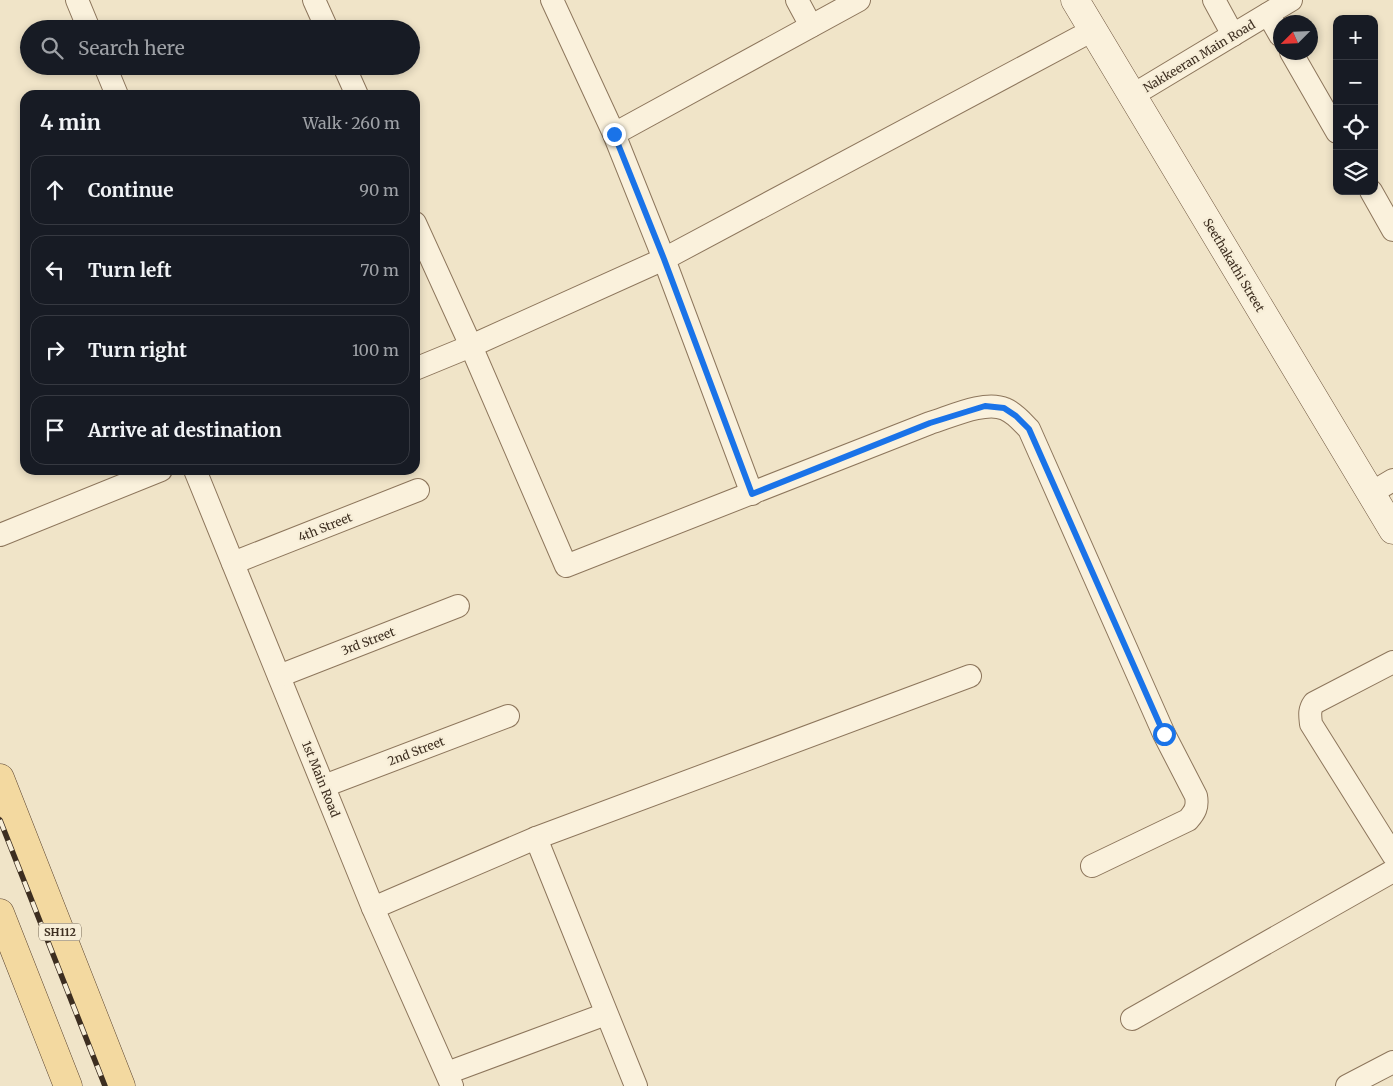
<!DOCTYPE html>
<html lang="en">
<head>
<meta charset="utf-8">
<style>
	:root { --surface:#171b24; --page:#20242c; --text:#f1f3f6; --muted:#9ea1a6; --line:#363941 }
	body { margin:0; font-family:Merriweather,serif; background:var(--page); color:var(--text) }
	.controls { position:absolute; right:15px; top:15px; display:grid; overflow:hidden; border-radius:10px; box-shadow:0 2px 8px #0003 }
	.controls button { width:45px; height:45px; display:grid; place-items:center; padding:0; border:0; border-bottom:1px solid var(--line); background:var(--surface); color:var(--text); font:25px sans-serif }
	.compass { position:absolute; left:1273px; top:15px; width:45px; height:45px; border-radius:50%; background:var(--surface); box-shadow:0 2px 8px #0003; rotate:246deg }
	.stop { position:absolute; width:15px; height:15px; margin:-11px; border:4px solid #1a73e8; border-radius:50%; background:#fff }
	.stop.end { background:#1a73e8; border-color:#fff; box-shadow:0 1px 5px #0008 }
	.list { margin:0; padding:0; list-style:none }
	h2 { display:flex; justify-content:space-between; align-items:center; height:65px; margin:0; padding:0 20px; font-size:21px }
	h2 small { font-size:16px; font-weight:400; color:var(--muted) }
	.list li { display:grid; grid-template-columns:32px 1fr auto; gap:15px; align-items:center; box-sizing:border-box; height:70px; margin:0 10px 10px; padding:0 10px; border:1px solid var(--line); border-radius:15px }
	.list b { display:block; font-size:19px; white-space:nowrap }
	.list em { font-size:16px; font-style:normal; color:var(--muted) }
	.icon { flex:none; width:28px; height:28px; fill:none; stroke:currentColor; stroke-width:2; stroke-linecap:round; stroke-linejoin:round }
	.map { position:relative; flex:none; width:1393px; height:1086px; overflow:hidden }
	.search { position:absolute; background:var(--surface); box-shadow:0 2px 8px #0003; left:20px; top:20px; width:400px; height:55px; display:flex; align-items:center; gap:12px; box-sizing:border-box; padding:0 18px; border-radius:28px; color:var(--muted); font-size:19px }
	.panel { position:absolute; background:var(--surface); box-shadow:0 2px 8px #0003; left:20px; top:90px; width:400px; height:385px; border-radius:15px }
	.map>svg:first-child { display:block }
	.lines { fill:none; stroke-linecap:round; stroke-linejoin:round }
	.street-casing { stroke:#8d765c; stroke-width:24 }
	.secondary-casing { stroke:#6f573f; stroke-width:29 }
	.primary-casing { stroke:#5b4430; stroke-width:29 }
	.street { stroke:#faf1dc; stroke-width:22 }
	.secondary { stroke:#faf1dc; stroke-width:28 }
	.primary { stroke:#f3d9a0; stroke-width:28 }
	.rail-casing { stroke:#3d2e20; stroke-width:5.5 }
	.rail { stroke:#f7eed8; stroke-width:4; stroke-dasharray:11; stroke-linecap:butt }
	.route { stroke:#1a73e8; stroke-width:6 }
	.labels { text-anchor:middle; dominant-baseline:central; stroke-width:4.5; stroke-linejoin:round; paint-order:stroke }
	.shield { fill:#f7eed8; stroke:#756857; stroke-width:1 }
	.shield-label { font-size:11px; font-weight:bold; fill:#3d2e20 }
	.street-label { font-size:12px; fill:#3d2e20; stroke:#f7eed8 }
</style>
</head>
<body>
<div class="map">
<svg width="1393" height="1086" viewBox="0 0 1393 1086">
	<rect width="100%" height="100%" fill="#f0e4c8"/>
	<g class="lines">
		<defs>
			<g id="street">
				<path d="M 77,0 L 89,29"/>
				<path d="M 314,0 L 327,29"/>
				<path d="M 552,0 L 614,134 L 664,259 L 752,494"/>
				<path d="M 797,0 L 811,26"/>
				<path d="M 1214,0 L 1233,35"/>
				<path d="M 1268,14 L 1280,35"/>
				<path d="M 1291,52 L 1337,132"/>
				<path d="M 105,66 L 117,95"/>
				<path d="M 344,66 L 357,95"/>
				<path d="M 1133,95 L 1291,0"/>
				<path d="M 614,134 L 859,0"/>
				<path d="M 1371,191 L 1393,230"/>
				<path d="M 415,223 L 471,346 L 566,566 L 930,423 C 950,417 985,400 1005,409 C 1015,413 1022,422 1029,429 L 1164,734 L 1196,796 C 1198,807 1195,812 1188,820 L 1092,866"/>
				<path d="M 415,369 L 471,346 L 664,259 L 1093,30"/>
				<path d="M 195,470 L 373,908 L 452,1086"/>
				<path d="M 1371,493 L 1393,480"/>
				<path d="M 0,535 L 161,470"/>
				<path d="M 233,563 L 418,490"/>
				<path d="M 1393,662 L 1314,703 C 1309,710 1310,715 1311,724 L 1393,855"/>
				<path d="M 279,676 L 458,606"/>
				<path d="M 324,786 L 508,716"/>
				<path d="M 536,838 L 636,1086"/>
				<path d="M 373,908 L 536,838 L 970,676"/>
				<path d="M 1132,1019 L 1393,871"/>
				<path d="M 447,1073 L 606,1014"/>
				<path d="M 1347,1086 L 1393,1062"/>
			</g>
			<path id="secondary" d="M 1075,0 L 1393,530"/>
			<g id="primary">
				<path d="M 0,778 L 121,1086"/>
				<path d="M 0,913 L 68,1086"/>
			</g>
		</defs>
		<use href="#street" class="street-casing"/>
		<use href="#secondary" class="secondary-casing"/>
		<use href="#primary" class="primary-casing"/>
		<use href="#street" class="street"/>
		<use href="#secondary" class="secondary"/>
		<use href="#primary" class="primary"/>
		<defs>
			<path id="rail" d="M 0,820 L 105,1086"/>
		</defs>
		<use href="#rail" class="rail-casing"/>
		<use href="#rail" class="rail"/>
	</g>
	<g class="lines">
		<path class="route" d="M 614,134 L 664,259 L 752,494 L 930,423 L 985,406 L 1004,408 L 1016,416 L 1029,429 L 1164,734"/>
	</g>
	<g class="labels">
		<rect class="shield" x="39" y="923.5" width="42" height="17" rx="4"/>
		<g class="shield-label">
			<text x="60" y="932">SH112</text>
		</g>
		<g class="street-label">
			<text transform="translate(1199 56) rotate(-31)">Nakkeeran Main Road</text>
			<text transform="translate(1234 265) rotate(59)">Seethakathi Street</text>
			<text transform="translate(325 527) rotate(-22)">4th Street</text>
			<text transform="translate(368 641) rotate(-21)">3rd Street</text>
			<text transform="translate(416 751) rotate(-21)">2nd Street</text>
			<text transform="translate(321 779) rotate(68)">1st Main Road</text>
		</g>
	</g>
</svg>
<div class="controls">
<button>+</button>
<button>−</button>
<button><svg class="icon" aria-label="locate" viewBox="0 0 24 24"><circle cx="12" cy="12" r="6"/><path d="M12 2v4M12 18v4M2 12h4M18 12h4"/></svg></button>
<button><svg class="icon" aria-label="layers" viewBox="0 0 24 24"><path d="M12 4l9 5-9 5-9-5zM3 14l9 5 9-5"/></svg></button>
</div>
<svg class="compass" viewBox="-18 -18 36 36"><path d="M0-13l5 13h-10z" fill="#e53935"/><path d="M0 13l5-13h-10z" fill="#9ea1a6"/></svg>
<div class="stop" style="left:1164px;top:734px"></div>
<div class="stop end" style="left:614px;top:134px"></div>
<div class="search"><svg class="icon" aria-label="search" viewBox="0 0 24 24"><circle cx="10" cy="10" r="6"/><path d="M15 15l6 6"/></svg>Search here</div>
<section class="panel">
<h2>4 min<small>Walk · 260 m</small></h2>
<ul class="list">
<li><svg class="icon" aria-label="ahead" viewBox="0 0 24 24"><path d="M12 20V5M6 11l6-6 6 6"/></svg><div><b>Continue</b></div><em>90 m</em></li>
<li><svg class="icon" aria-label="left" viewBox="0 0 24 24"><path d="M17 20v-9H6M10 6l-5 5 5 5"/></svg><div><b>Turn left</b></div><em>70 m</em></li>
<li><svg class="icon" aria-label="right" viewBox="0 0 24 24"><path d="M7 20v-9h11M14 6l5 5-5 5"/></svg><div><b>Turn right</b></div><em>100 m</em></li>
<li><svg class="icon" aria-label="arrive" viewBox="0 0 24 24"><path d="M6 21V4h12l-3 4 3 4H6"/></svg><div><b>Arrive at destination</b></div></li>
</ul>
</section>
</div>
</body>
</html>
